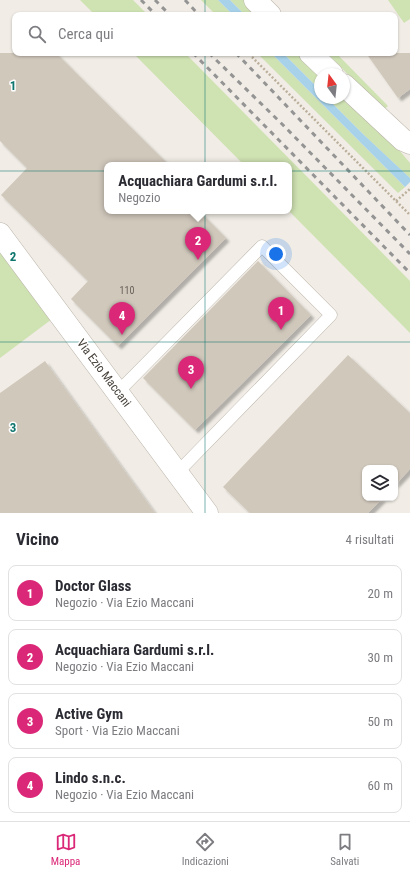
<!DOCTYPE html>
<html lang="it">
<head>
<meta charset="utf-8">
<style>
	:root { --surface:#fff; --page:#f2f2f3; --text:#2b2b33; --muted:#7c7c81; --line:#e1e1e2; --accent:#db2777 }
	body { margin:0; font-family:"Roboto Condensed",sans-serif; background:var(--page); color:var(--text) }
	.controls { position:absolute; right:12px; bottom:12px; display:grid; overflow:hidden; border-radius:8px; box-shadow:0 1px 3px #0004 }
	.controls button { width:36px; height:36px; display:grid; place-items:center; padding:0; border:0; border-bottom:1px solid var(--line); background:var(--surface); color:var(--text); font:20px sans-serif }
	.compass { position:absolute; left:314px; top:68px; width:36px; height:36px; border-radius:50%; background:var(--surface); box-shadow:0 1px 3px #0004; rotate:345deg }
	.you { position:absolute; left:276px; top:254px; width:14px; height:14px; margin:-10px; border:3px solid #fff; border-radius:50%; background:#1a73e8; box-shadow:0 0 0 6px #1a73e833 }
	.badge { display:grid; place-items:center; width:26px; height:26px; border-radius:50%; background:var(--accent); color:#fff; font-size:13px; font-weight:700 }
	.pin { position:absolute; translate:-50% -33px; filter:drop-shadow(0 1px 2px #0008) }
	.pin::after { content:''; position:absolute; top:21px; width:14px; height:12px; background:inherit; clip-path:polygon(0 0,100% 0,50% 100%) }
	.popup { position:absolute; left:104px; top:162px; width:188px; height:52px; box-sizing:border-box; display:grid; place-content:center; border-radius:8px; background:var(--surface); filter:drop-shadow(0 1px 3px #0005); font-size:13px; white-space:nowrap; color:var(--muted) }
	.popup b { font-size:15px; color:var(--text) }
	.popup::after { content:''; position:absolute; left:50%; top:100%; margin-left:-8px; border:8px solid transparent; border-top-color:var(--surface) }
	.list { margin:0; padding:0; list-style:none }
	h2 { display:flex; justify-content:space-between; align-items:center; height:52px; margin:0; padding:0 16px; font-size:17px }
	h2 small { font-size:13px; font-weight:400; color:var(--muted) }
	.list li { display:grid; grid-template-columns:26px 1fr auto; gap:12px; align-items:center; box-sizing:border-box; height:56px; margin:0 8px 8px; padding:0 8px; border:1px solid var(--line); border-radius:8px }
	.list b { display:block; font-size:15px; white-space:nowrap }
	.list p { margin:0; font-size:13px; white-space:nowrap; color:var(--muted) }
	.list em { font-size:13px; font-style:normal; color:var(--muted) }
	.icon { flex:none; width:22px; height:22px; fill:none; stroke:currentColor; stroke-width:2; stroke-linecap:round; stroke-linejoin:round }
	.map { position:relative; flex:none; width:410px; height:513px; overflow:hidden }
	.search { position:absolute; background:var(--surface); box-shadow:0 1px 3px #0004; left:12px; right:12px; top:12px; height:44px; display:flex; align-items:center; gap:10px; box-sizing:border-box; padding:0 14px; border-radius:8px; color:var(--muted); font-size:15px }
	.sheet { height:308px; background:var(--surface) }
	nav { display:flex; justify-content:space-around; align-items:center; box-sizing:border-box; height:56px; border-top:1px solid var(--line); background:var(--surface); font-size:11px; color:var(--muted) }
	nav a { display:grid; justify-items:center; gap:2px }
	nav .on { color:var(--accent) }
	.map>svg:first-child { display:block }
	.green { fill:#cfe2b2 }
	.water { fill:#a7d2e9 }
	.building { fill:#d1c8bc; filter:url(#shadow) }
	.lines { fill:none; stroke-linecap:round; stroke-linejoin:round }
	.lane-casing { stroke:#bbb4a9; stroke-width:13 }
	.street-casing { stroke:#bbb4a9; stroke-width:23 }
	.path { stroke:#bcaf9c; stroke-width:2.5; stroke-dasharray:2 2; stroke-linecap:butt }
	.lane { stroke:#fff; stroke-width:12 }
	.street { stroke:#fff; stroke-width:22 }
	.rail { stroke:#949494; stroke-width:3; stroke-dasharray:5 5; stroke-linecap:butt }
	.grid { fill:none; stroke:#0f766e; stroke-width:1; stroke-opacity:0.55 }
	.labels { text-anchor:middle; dominant-baseline:central; stroke-width:3; stroke-linejoin:round; paint-order:stroke }
	.number-label { font-size:10px; fill:#666058 }
	.street-label { font-size:12px; fill:#433d36; stroke:#fff }
	.grid-label { font-size:13px; text-anchor:middle; font-weight:bold; fill:#0f766e; stroke:#fff; stroke-width:3; stroke-linejoin:round; paint-order:stroke }
</style>
</head>
<body>
<div class="map">
<svg width="410" height="513" viewBox="0 0 410 513">
	<defs>
		<filter id="shadow"><feDropShadow dx="3.5" dy="3.5" stdDeviation="1" flood-color="#0004"/></filter>
	</defs>
	<rect width="100%" height="100%" fill="#f1ede6"/>
	<g class="green">
		<path d="M 80,0 L 133,0 L 148,15 L 95,15 Z"/>
		<path d="M 201,0 L 218,0 L 233,15 L 216,15 Z"/>
		<path d="M 230,0 L 246,0 L 261,15 L 245,15 Z"/>
		<path d="M 388,0 L 410,0 L 410,19 L 404,23 Z"/>
		<path d="M 133,53 L 185,53 L 410,281 L 410,333 L 289,211 L 289,165 L 244,165 Z"/>
		<path d="M 257,53 L 271,53 L 405,187 L 398,193 Z"/>
		<path d="M 283,53 L 300,53 L 320,74 L 320,90 Z"/>
		<path d="M 327,53 L 336,53 L 388,106 L 383,110 Z"/>
		<path d="M 344,97 L 399,150 L 410,163 L 410,178 L 364,135 L 327,98 L 344,98 Z"/>
		<path d="M 0,248 L 52,319 L 0,358 Z"/>
	</g>
	<g class="water">
		<path d="M 218,0 L 230,0 L 245,15 L 233,15 Z"/>
		<path d="M 271,53 L 283,53 L 320,90 L 320,98 L 327,98 L 364,135 L 410,178 L 410,182 L 405,187 Z"/>
	</g>
	<g class="building">
		<path d="M 0,53 L 56,53 L 169,165 L 107,165 L 107,211 L 199,211 L 226,238 L 118,346 L 71,299 L 88,281 L 1,195 L 27,168 L 0,141 Z"/>
		<path d="M 366,53 L 410,53 L 410,89 L 398,98 Z"/>
		<path d="M 258,261 L 311,315 L 195,430 L 143,378 Z"/>
		<path d="M 348,355 L 410,413 L 410,469 L 395,485 L 395,468 L 365,468 L 365,498 L 383,498 L 368,513 L 250,513 L 223,487 Z"/>
		<path d="M 45,361 L 155,513 L 0,513 L 0,393 Z"/>
	</g>
	<g class="lines">
		<defs>
			<path id="lane" d="M 118,392 L 262,246 L 331,315 L 177,473"/>
			<g id="street">
				<path d="M 255,0 L 270,15"/>
				<path d="M 310,53 L 332,74"/>
				<path d="M 344,85 L 403,140 L 410,143"/>
				<path d="M 0,234 L 207,513"/>
			</g>
		</defs>
		<use href="#lane" class="lane-casing"/>
		<use href="#street" class="street-casing"/>
		<g class="path">
			<path d="M 252,57 L 410,215"/>
			<path d="M 396,201 L 410,189"/>
		</g>
		<use href="#lane" class="lane"/>
		<use href="#street" class="street"/>
		<g class="rail">
			<path d="M 141,0 L 156,15"/>
			<path d="M 155,0 L 170,15"/>
			<path d="M 185,0 L 199,15"/>
			<path d="M 193,53 L 410,273"/>
			<path d="M 209,53 L 282,124 L 410,254"/>
			<path d="M 236,53 L 410,235"/>
		</g>
	</g>
	<path class="grid" d="M 205,0 L 205,15M 205,53 L 205,513M 0,171 L 410,171M 0,342 L 410,342"/>
	<g class="labels">
		<g class="number-label">
			<text x="127" y="290">110</text>
		</g>
		<g class="street-label">
			<text transform="translate(104 373) rotate(53)">Via Ezio Maccani</text>
		</g>
	</g>
	<g class="grid-label">
		<text x="13" y="90">1</text>
		<text x="13" y="261">2</text>
		<text x="13" y="432">3</text>
	</g>
</svg>
<div class="controls">
<button><svg class="icon" aria-label="layers" viewBox="0 0 24 24"><path d="M12 4l9 5-9 5-9-5zM3 14l9 5 9-5"/></svg></button>
</div>
<svg class="compass" viewBox="-18 -18 36 36"><path d="M0-13l5 13h-10z" fill="#e53935"/><path d="M0 13l5-13h-10z" fill="#7c7c81"/></svg>
<div class="you"></div>
<div class="pin badge" style="left:281px;top:330px">1</div>
<div class="pin badge" style="left:198px;top:260px">2</div>
<div class="popup"><b>Acquachiara Gardumi s.r.l.</b>Negozio</div>
<div class="pin badge" style="left:191px;top:389px">3</div>
<div class="pin badge" style="left:122px;top:335px">4</div>
<div class="search"><svg class="icon" aria-label="search" viewBox="0 0 24 24"><circle cx="10" cy="10" r="6"/><path d="M15 15l6 6"/></svg>Cerca qui</div>
</div>
<section class="sheet">
<h2>Vicino<small>4 risultati</small></h2>
<ul class="list">
<li><span class="badge">1</span><div><b>Doctor Glass</b><p>Negozio · Via Ezio Maccani</p></div><em>20 m</em></li>
<li><span class="badge">2</span><div><b>Acquachiara Gardumi s.r.l.</b><p>Negozio · Via Ezio Maccani</p></div><em>30 m</em></li>
<li><span class="badge">3</span><div><b>Active Gym</b><p>Sport · Via Ezio Maccani</p></div><em>50 m</em></li>
<li><span class="badge">4</span><div><b>Lindo s.n.c.</b><p>Negozio · Via Ezio Maccani</p></div><em>60 m</em></li>
</ul>
</section>
<nav>
<a class="on"><svg class="icon" aria-label="map" viewBox="0 0 24 24"><path d="M3 6l6-2 6 2 6-2v14l-6 2-6-2-6 2zM9 4v14M15 6v14"/></svg>Mappa</a>
<a><svg class="icon" aria-label="directions" viewBox="0 0 24 24"><path d="M12 3l9 9-9 9-9-9zM9 14v-3h6M13 9l2 2-2 2"/></svg>Indicazioni</a>
<a><svg class="icon" aria-label="saved" viewBox="0 0 24 24"><path d="M7 4h10v16l-5-4-5 4z"/></svg>Salvati</a>
</nav>
</body>
</html>
